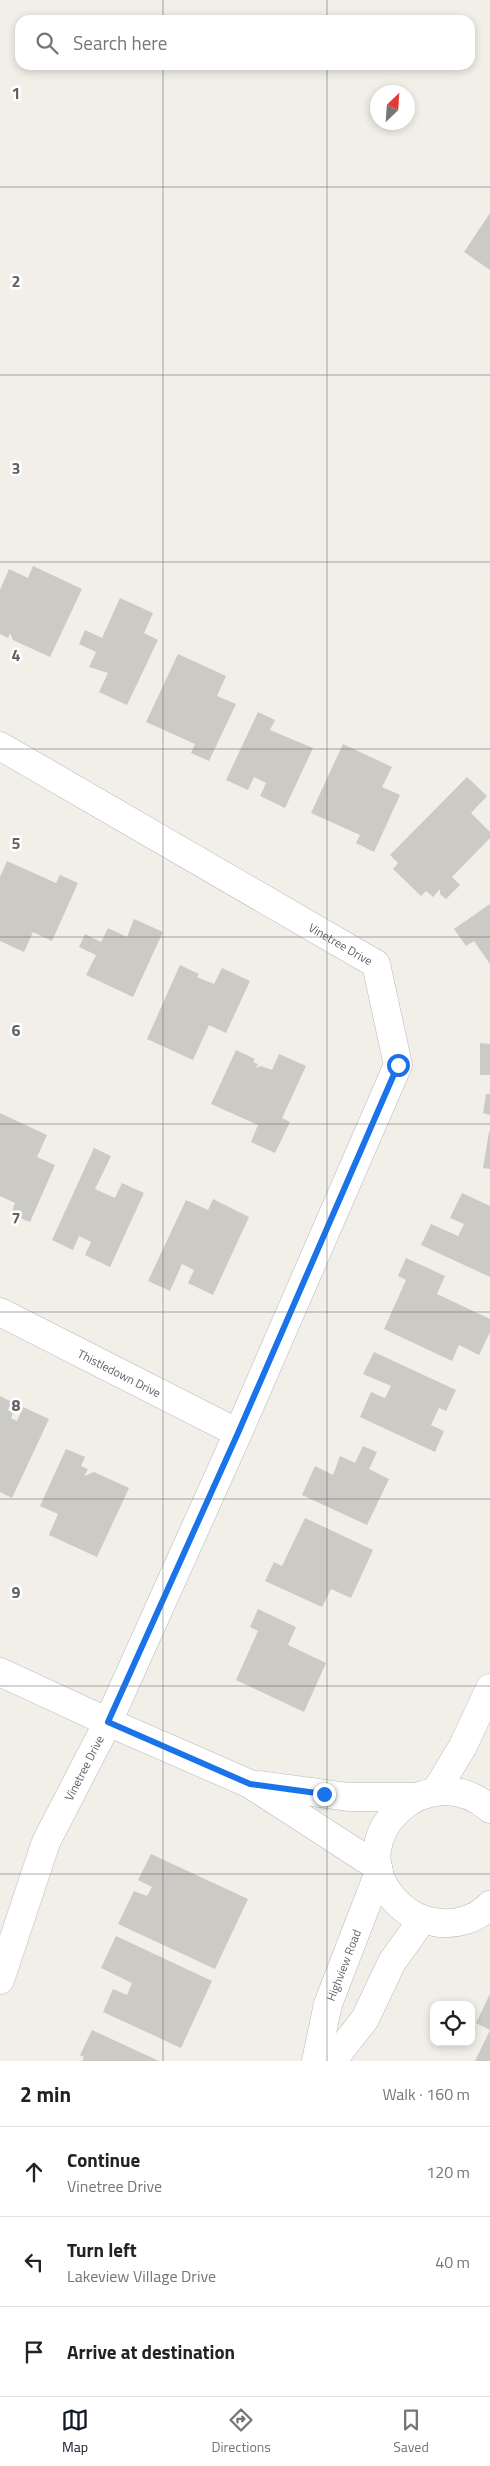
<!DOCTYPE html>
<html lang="en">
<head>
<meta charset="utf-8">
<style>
	:root { --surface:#fff; --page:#f6f6f6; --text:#222; --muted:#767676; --line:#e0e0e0; --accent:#111827 }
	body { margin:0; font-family:"Titillium Web",sans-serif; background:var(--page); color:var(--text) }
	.controls { position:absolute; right:15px; bottom:15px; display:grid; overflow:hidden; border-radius:10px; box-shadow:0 2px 8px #0003 }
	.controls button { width:45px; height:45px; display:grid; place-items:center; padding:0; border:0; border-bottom:1px solid var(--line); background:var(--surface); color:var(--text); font:25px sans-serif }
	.compass { position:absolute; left:370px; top:85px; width:45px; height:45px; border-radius:50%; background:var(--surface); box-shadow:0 2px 8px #0003; rotate:25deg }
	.stop { position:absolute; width:15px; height:15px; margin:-11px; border:4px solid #1a73e8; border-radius:50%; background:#fff }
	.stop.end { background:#1a73e8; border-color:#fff; box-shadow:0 1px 5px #0008 }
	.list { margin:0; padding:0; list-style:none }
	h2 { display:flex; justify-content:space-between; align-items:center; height:65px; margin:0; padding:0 20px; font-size:21px }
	h2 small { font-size:16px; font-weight:400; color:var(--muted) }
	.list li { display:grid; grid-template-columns:32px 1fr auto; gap:15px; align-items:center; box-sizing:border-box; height:90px; padding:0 20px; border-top:1px solid var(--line) }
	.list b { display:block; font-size:19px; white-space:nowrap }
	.list p { margin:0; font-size:16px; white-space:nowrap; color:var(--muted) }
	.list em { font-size:16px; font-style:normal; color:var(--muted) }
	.icon { flex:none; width:28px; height:28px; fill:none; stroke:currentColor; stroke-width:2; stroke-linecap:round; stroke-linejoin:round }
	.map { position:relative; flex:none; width:490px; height:2061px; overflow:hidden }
	.search { position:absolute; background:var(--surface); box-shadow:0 2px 8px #0003; left:15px; right:15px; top:15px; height:55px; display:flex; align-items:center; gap:12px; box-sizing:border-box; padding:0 18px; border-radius:15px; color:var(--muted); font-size:19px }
	.sheet { height:335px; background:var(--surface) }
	nav { display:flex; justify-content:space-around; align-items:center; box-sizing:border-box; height:70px; border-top:1px solid var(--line); background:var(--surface); font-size:14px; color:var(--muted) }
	nav a { display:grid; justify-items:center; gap:2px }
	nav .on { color:var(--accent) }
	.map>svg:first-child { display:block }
	.building { fill:#cccac5 }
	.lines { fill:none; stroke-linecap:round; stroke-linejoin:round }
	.street-casing { stroke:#b5b8bc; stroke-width:29 }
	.secondary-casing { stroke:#b6babf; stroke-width:29 }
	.street { stroke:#fff; stroke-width:28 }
	.secondary { stroke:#fff; stroke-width:28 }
	.route { stroke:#1a73e8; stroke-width:6 }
	.grid { fill:none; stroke:#5f6368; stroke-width:1; stroke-opacity:0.55 }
	.labels { text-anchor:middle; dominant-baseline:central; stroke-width:5; stroke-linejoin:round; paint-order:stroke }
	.street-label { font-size:12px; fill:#5f6368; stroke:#fff }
	.grid-label { font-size:16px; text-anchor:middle; font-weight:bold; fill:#5f6368; stroke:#fff; stroke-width:5; stroke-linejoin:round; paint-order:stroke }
</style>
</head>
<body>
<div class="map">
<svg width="490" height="2061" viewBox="0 0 490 2061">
	<rect width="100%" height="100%" fill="#f1efe8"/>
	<g class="building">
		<path d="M 490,213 L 490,270 L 464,252 Z"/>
		<path d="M 33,566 L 82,589 L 50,657 L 13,640 L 10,633 L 8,638 L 0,634 L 0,590 L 9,569 L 28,578 Z"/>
		<path d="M 120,598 L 153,613 L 144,633 L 158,640 L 127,705 L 99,692 L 108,673 L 89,667 L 96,652 L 79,644 L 85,630 L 102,638 Z"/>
		<path d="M 178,654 L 226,676 L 217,696 L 236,704 L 209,761 L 191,753 L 195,744 L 146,722 Z"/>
		<path d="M 258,712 L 275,720 L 270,730 L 313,748 L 285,808 L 260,796 L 266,783 L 254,777 L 248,790 L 226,780 Z"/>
		<path d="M 343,744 L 392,767 L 382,787 L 400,795 L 374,852 L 356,843 L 360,835 L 311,813 Z"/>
		<path d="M 467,777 L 487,796 L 471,813 L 490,832 L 490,838 L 452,877 L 460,885 L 446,899 L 440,894 L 440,889 L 433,897 L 426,891 L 421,896 L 393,869 L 398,863 L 390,855 Z"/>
		<path d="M 7,861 L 56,883 L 60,875 L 78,883 L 52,941 L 33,932 L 24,952 L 0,941 L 0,877 Z"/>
		<path d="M 490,904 L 490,964 L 474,941 L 466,946 L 454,929 Z"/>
		<path d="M 134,919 L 163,932 L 133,997 L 86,975 L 96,955 L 79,947 L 85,934 L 101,942 L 108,928 L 127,937 Z"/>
		<path d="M 180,965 L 199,974 L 197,977 L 214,984 L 222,968 L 250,981 L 226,1033 L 209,1025 L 193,1060 L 147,1039 Z"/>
		<path d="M 480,1043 L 490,1044 L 490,1075 L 480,1075 Z"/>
		<path d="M 236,1050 L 255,1059 L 253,1062 L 258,1064 L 256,1068 L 261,1066 L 272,1070 L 279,1054 L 306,1066 L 282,1118 L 290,1122 L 275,1153 L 251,1142 L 258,1125 L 211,1104 Z"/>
		<path d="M 486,1094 L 490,1094 L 490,1115 L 483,1113 Z"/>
		<path d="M 0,1113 L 47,1135 L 37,1157 L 55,1165 L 30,1222 L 11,1214 L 15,1203 L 0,1196 Z"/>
		<path d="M 489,1132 L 490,1132 L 490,1169 L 483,1168 Z"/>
		<path d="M 94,1148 L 111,1156 L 95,1189 L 115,1198 L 122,1183 L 144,1193 L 110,1267 L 85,1255 L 91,1242 L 79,1236 L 73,1250 L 52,1240 Z"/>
		<path d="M 462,1193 L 490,1206 L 490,1277 L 421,1245 L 431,1224 L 458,1236 L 464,1224 L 450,1218 Z"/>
		<path d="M 213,1199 L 249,1217 L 213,1295 L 188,1283 L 194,1270 L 182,1264 L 170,1291 L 148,1281 L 186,1200 L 208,1210 Z"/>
		<path d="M 406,1258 L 445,1276 L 437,1294 L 490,1319 L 490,1332 L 479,1355 L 459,1345 L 452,1361 L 384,1329 L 406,1280 L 398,1276 Z"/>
		<path d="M 374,1352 L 456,1390 L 446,1411 L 439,1408 L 431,1425 L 444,1431 L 435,1452 L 360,1417 L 371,1392 L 385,1398 L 391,1386 L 363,1374 Z"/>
		<path d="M 0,1396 L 12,1402 L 8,1410 L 13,1413 L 11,1418 L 17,1421 L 23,1407 L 49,1419 L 12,1498 L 0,1492 Z"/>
		<path d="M 363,1446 L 377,1452 L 369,1469 L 389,1479 L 367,1525 L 302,1495 L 315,1466 L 333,1475 L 340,1456 L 355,1463 Z"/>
		<path d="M 66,1449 L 85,1457 L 81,1466 L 88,1469 L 84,1476 L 94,1472 L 129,1488 L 97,1557 L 49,1535 L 58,1514 L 40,1506 Z"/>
		<path d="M 305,1518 L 373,1550 L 351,1598 L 331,1589 L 322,1607 L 265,1581 L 274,1562 L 282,1566 Z"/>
		<path d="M 258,1609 L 296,1627 L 288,1645 L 326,1663 L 304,1712 L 236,1680 L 258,1631 L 250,1627 Z"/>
		<path d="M 151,1854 L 248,1899 L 215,1969 L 118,1924 L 134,1891 L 147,1896 L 152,1887 L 138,1880 Z"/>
		<path d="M 116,1936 L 212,1981 L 181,2048 L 103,2012 L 113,1989 L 127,1995 L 132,1983 L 101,1968 Z"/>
		<path d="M 490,1994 L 490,2061 L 475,2061 L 490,2030 L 476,2023 Z"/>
		<path d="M 92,2030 L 159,2061 L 82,2061 L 84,2057 L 80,2055 Z"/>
	</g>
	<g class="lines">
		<defs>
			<g id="street">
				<path id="s1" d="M 0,746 L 376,964 L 398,1065 L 238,1433 L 108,1722 L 46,1842 L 0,1980"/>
				<path id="s2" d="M 0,1312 L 238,1433"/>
			</g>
			<g id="secondary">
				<path d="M 0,1672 L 108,1722 L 250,1784 L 378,1867"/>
				<path d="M 260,1785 L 348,1797 L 415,1797"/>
				<path d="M 436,1791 L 463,1746 L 490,1688"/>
				<path d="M 490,1809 C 427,1754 341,1838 392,1897 C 404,1911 416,1919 434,1922 C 453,1926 476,1920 490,1905"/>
				<path id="s3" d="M 316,2061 L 328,2004 L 379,1872"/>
				<path d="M 332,2061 L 365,2019 L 392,1962 L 422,1920"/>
			</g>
		</defs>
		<use href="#street" class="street-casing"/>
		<use href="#secondary" class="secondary-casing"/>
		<use href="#street" class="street"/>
		<use href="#secondary" class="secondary"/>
	</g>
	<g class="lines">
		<path class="route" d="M 324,1794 L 250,1784 L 108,1722 L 238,1433 L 398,1065"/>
	</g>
	<path class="grid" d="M 163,0 L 163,20M 327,0 L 327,20M 163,65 L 163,2061M 327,65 L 327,2061M 0,187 L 490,187M 0,375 L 490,375M 0,562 L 490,562M 0,749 L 490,749M 0,937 L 490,937M 0,1124 L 490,1124M 0,1312 L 490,1312M 0,1499 L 490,1499M 0,1686 L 490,1686M 0,1874 L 490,1874"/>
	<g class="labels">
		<g class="street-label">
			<text stroke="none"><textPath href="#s1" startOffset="394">Vinetree Drive</textPath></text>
			<text stroke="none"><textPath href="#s2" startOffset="134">Thistledown Drive</textPath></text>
			<text transform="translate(84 1768) rotate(-63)">Vinetree Drive</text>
			<text stroke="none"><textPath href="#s3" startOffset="100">Highview Road</textPath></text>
		</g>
	</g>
	<g class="grid-label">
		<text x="16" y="99">1</text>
		<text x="16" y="287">2</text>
		<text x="16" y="474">3</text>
		<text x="16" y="661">4</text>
		<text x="16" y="849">5</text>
		<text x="16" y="1036">6</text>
		<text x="16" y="1224">7</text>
		<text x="16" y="1411">8</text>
		<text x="16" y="1598">9</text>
	</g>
</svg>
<div class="controls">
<button><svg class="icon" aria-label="locate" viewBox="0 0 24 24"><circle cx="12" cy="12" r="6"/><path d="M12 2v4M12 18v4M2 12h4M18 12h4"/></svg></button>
</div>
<svg class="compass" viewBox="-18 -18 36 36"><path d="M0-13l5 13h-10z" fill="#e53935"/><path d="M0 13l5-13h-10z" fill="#767676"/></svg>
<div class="stop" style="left:398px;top:1065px"></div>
<div class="stop end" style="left:324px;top:1794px"></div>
<div class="search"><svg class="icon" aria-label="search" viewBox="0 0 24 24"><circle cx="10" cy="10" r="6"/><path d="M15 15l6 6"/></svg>Search here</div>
</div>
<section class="sheet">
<h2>2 min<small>Walk · 160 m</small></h2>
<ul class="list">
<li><svg class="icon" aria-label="ahead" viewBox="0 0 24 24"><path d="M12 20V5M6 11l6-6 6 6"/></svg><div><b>Continue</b><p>Vinetree Drive</p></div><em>120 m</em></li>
<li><svg class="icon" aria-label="left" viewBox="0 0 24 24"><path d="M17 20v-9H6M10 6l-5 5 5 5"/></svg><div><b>Turn left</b><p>Lakeview Village Drive</p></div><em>40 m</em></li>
<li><svg class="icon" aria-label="arrive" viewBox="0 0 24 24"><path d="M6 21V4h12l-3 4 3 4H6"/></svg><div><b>Arrive at destination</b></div></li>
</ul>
</section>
<nav>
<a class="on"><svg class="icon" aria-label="map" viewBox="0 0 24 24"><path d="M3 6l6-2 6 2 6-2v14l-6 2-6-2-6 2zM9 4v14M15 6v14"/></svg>Map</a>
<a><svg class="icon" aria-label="directions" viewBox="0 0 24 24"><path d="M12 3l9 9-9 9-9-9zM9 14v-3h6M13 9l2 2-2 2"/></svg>Directions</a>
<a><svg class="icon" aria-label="saved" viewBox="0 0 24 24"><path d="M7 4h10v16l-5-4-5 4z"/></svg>Saved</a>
</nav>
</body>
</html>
